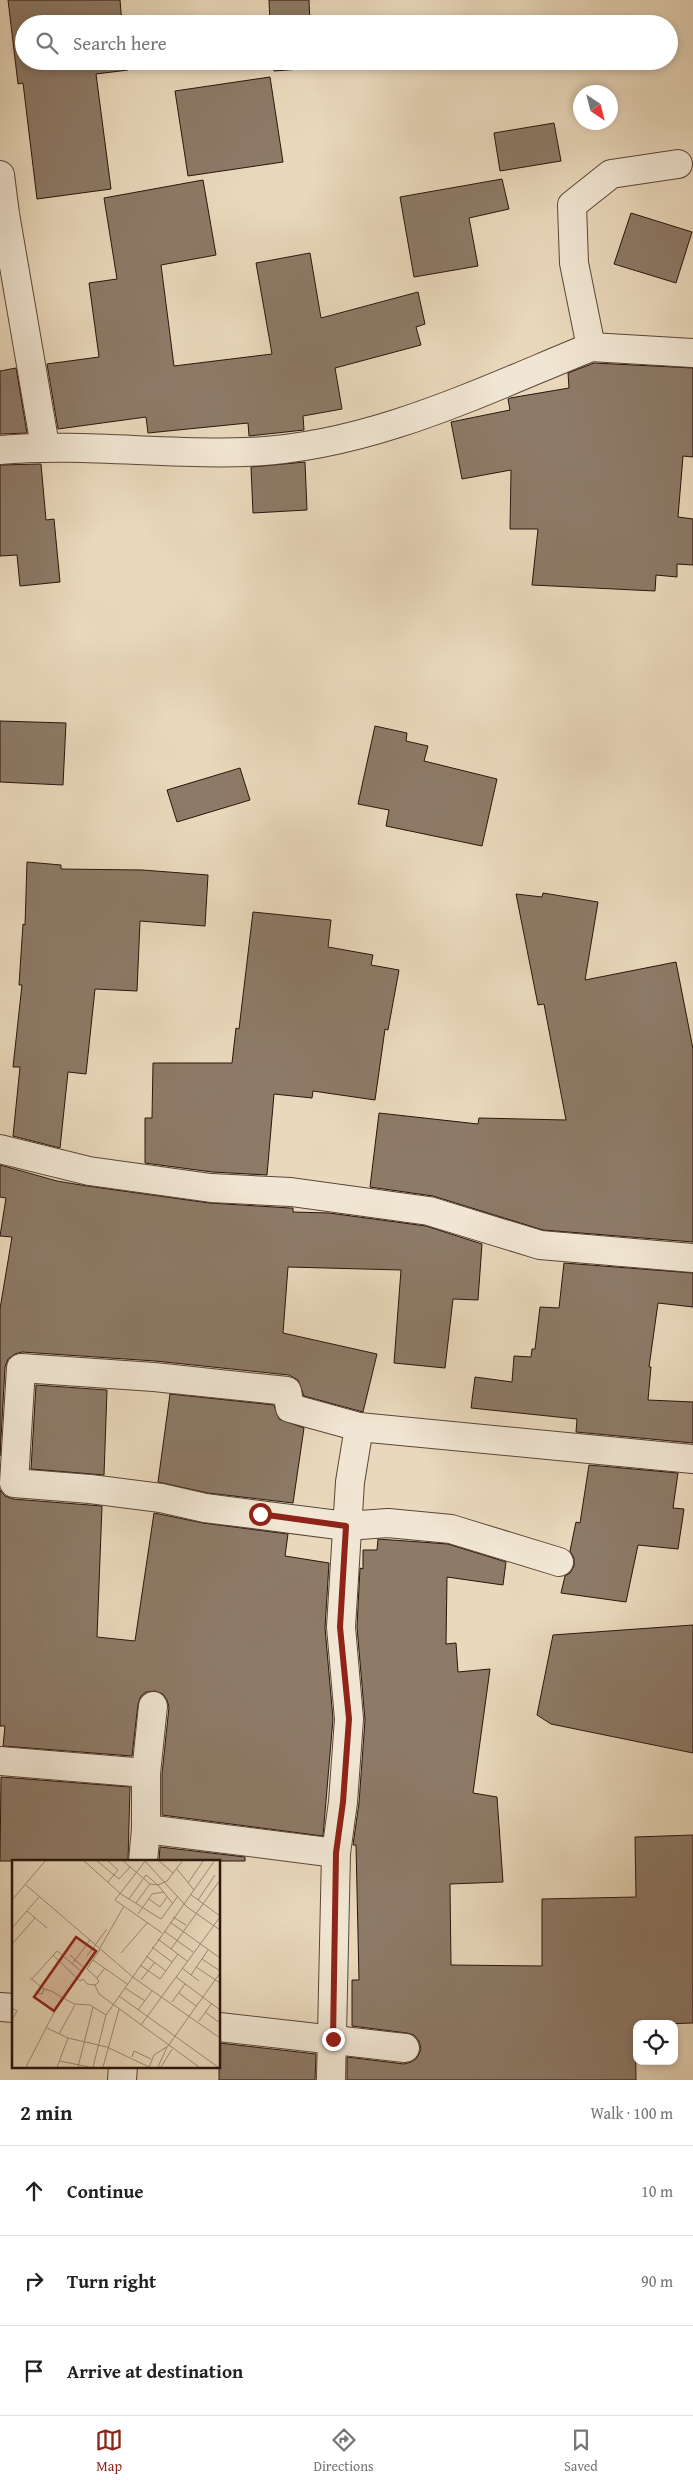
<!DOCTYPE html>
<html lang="en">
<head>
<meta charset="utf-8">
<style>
	:root { --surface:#fff; --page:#f6f6f6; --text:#222; --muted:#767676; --line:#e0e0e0; --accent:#8f2418 }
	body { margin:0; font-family:"Gentium Book Plus",serif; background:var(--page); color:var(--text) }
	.controls { position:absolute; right:15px; bottom:15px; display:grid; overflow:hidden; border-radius:10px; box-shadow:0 2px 8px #0003 }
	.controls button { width:45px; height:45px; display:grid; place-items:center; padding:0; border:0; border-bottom:1px solid var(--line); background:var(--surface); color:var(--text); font:25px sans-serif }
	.compass { position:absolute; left:573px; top:85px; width:45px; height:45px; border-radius:50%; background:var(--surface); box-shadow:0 2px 8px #0003; rotate:145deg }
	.stop { position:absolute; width:15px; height:15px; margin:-11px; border:4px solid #8f2418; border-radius:50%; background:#fff }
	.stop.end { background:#8f2418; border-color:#fff; box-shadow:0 1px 5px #0008 }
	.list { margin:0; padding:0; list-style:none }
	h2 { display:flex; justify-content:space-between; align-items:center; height:65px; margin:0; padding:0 20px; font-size:21px }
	h2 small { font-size:16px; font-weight:400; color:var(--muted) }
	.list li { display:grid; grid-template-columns:32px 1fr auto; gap:15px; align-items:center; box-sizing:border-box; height:90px; padding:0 20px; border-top:1px solid var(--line) }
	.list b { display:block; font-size:19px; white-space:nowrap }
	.list em { font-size:16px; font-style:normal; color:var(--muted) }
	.icon { flex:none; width:28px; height:28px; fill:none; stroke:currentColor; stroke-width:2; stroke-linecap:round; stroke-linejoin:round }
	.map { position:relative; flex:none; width:693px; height:2080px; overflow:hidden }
	.search { position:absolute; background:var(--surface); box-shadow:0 2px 8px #0003; left:15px; right:15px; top:15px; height:55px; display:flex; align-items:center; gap:12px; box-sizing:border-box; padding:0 18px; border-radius:28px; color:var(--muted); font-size:19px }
	.sheet { height:335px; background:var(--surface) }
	nav { display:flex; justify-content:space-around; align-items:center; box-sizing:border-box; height:70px; border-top:1px solid var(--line); background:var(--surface); font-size:14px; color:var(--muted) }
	nav a { display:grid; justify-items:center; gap:2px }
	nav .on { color:var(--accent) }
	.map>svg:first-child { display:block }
	.building { fill:#8d7a67; stroke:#2a150c }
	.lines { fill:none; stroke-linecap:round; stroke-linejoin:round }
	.street-casing { stroke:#5a4638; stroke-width:30 }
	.street { stroke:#f1e6d3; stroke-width:28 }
	.route { stroke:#8f2418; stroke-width:6 }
	.inset-road { fill:none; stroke:#9d8a75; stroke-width:1 }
	.view { fill:#8f2418; fill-opacity:0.15; stroke:#8f2418; stroke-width:2.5 }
	.inset-edge { fill:none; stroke:#2a150c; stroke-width:2.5 }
</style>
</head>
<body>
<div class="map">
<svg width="693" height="2080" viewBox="0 0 693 2080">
	<rect width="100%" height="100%" fill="#e9d8bb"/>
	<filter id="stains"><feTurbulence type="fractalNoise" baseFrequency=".004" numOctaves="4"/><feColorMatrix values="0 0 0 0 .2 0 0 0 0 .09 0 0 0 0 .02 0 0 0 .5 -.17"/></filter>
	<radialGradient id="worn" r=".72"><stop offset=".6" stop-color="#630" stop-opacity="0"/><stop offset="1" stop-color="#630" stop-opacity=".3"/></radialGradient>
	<g class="building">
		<path d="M 8,0 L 120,0 L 122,24 L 24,24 L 24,61 L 127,61 L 128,70 L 96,74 L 111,189 L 37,199 L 23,83 L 18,84 Z"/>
		<path d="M 269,0 L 309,0 L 310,24 L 270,24 Z"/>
		<path d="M 273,61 L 313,61 L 314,68 L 274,71 Z"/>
		<path d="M 270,77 L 283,162 L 188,176 L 175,91 Z"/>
		<path d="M 554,123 L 561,161 L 500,171 L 494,133 Z"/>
		<path d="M 502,179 L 509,209 L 469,218 L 478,266 L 414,277 L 400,197 Z"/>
		<path d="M 203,180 L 216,255 L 161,265 L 174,366 L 272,354 L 256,263 L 310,253 L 321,318 L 418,292 L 425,324 L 416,327 L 421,345 L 335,368 L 342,409 L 303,416 L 304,430 L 249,436 L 248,423 L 148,433 L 146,417 L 58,429 L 47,364 L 99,357 L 89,283 L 117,279 L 104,198 Z"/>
		<path d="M 631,213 L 692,232 L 676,283 L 614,264 Z"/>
		<path d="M 594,363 L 693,368 L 693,457 L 683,456 L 678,517 L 693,519 L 693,565 L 677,564 L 677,577 L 656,575 L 655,591 L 532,585 L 538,529 L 510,529 L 511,470 L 462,479 L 451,422 L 510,410 L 508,399 L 510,398 L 569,388 L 568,373 Z"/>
		<path d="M 16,368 L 27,433 L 0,434 L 0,371 Z"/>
		<path d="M 305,462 L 307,510 L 253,513 L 251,467 Z"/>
		<path d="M 41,464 L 46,520 L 54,519 L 60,582 L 20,586 L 17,555 L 0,556 L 0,465 Z"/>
		<path d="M 0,721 L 66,723 L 63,785 L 0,782 Z"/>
		<path d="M 375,726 L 407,733 L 406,741 L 428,746 L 424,761 L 497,779 L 482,846 L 386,826 L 389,810 L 358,804 Z"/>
		<path d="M 240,768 L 250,800 L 177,822 L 167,790 Z"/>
		<path d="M 27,862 L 61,865 L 61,869 L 142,870 L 208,875 L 205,926 L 140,921 L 137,991 L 95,989 L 86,1074 L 68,1072 L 60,1148 L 13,1136 L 20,1067 L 13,1067 L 22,985 L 19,985 L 23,924 L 25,925 Z"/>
		<path d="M 543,893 L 598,902 L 585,980 L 676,962 L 693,1049 L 693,1242 L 543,1230 L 433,1196 L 370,1187 L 379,1113 L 478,1124 L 479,1118 L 566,1120 L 544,1004 L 538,1005 L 516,894 L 542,897 Z"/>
		<path d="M 253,912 L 331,920 L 328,947 L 373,955 L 371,965 L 399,970 L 388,1030 L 385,1029 L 375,1100 L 313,1091 L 312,1098 L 274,1094 L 267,1175 L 212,1172 L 145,1163 L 145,1118 L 152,1118 L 153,1063 L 232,1063 L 236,1028 L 239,1029 Z"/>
		<path d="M 0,1165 L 57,1181 L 87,1186 L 209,1203 L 290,1208 L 293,1208 L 293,1212 L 329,1213 L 426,1226 L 482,1244 L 478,1300 L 453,1299 L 445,1368 L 394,1363 L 401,1270 L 288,1267 L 283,1333 L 377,1354 L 363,1412 L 304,1396 L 298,1380 L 289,1375 L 155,1361 L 22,1352 L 15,1354 L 8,1359 L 5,1367 L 0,1456 L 0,1309 L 12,1237 L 0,1236 L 6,1198 L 0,1197 Z"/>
		<path d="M 564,1263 L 693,1273 L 693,1307 L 658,1303 L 649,1367 L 651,1367 L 648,1400 L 693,1402 L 693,1443 L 576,1432 L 577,1419 L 471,1408 L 475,1377 L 512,1382 L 514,1356 L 531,1357 L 532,1349 L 535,1349 L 540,1307 L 559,1308 Z"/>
		<path d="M 36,1385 L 107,1390 L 104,1475 L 31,1469 Z"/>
		<path d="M 170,1394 L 274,1405 L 279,1419 L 304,1428 L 293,1503 L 208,1493 L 158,1482 Z"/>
		<path d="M 589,1465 L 678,1473 L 673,1508 L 684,1509 L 678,1549 L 638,1545 L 626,1602 L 561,1593 L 565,1576 L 570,1573 L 574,1566 L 574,1558 L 570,1551 L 576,1522 L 580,1523 Z"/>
		<path d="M 0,1490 L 5,1496 L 13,1499 L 102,1506 L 97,1637 L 135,1641 L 154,1513 L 203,1523 L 288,1534 L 285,1556 L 329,1563 L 325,1628 L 333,1719 L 323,1836 L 162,1815 L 162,1774 L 169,1707 L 167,1700 L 163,1694 L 155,1691 L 146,1692 L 141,1696 L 138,1704 L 132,1756 L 3,1746 L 5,1726 L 0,1726 Z"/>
		<path d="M 378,1539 L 448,1544 L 506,1562 L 503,1585 L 447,1577 L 446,1644 L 456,1643 L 458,1672 L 490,1669 L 473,1793 L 497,1797 L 503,1882 L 450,1884 L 451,1965 L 542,1966 L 542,1899 L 636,1897 L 635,1837 L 693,1835 L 693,2023 L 635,2025 L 636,2080 L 347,2080 L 347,2057 L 404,2064 L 411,2062 L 417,2058 L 421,2049 L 419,2041 L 414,2035 L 407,2033 L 352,2026 L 352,1980 L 359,1980 L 356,1845 L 353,1845 L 359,1803 L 365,1720 L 357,1627 L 360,1568 L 363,1569 L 363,1550 L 377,1550 Z"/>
		<path d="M 693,1625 L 693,1753 L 551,1724 L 537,1715 L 553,1635 Z"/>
		<path d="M 1,1777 L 130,1787 L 128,1861 L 0,1861 Z"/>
		<path d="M 160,1847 L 245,1857 L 245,1861 L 159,1861 Z"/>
		<path d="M 219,2043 L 316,2054 L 315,2080 L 219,2080 Z"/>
	</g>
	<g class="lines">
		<defs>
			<g id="street">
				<path d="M 0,175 L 5,214 L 45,446"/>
				<path d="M 591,347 L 693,353"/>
				<path d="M 0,450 C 82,443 164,455 246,452 C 368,448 480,392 591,347 L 574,263 L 572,205 L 611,174 L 678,164"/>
				<path d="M 0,1149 L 89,1171 L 211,1188 L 291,1192 L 429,1211 L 540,1245 L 693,1258"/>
				<path d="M 559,1562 L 451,1529 L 388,1523 L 346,1526 L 205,1508 L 161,1498 L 90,1489 L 14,1483 L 21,1368 L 154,1377 L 287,1391 L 290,1408 L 359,1427 L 693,1459"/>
				<path d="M 153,1706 L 146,1773 L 146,1829 L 336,1853"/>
				<path d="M 0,1761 L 146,1773"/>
				<path d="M 143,1861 L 146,1829"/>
				<path d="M 0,2007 L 14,2008"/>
				<path d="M 219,2027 L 405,2048"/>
				<path d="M 122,2080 L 123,2066"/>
				<path d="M 331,2080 L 336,1853 L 343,1802 L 349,1719 L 341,1627 L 350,1482 L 359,1427"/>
			</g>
		</defs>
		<use href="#street" class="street-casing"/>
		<use href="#street" class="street"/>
	</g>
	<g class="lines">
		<path class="route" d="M 260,1514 L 346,1526 L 340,1627 L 349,1719 L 343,1802 L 336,1853 L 333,2039"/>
	</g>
	<g transform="translate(12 1860)">
		<rect width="208" height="208" fill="#e9d8bb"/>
		<path class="inset-road" d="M 71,0 L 109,34 L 149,59 L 166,36M 84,0 L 107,19 L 118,7M 95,0 L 106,10 L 96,22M 110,0 L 138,24 L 146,25 L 161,44M 134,0 L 103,40 L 150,73M 146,0 L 161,13M 133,1 L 175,47 L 208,70M 165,9 L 182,30M 176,23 L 191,1M 14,25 L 122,118 L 208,178M 178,34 L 208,56M 117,39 L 134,15 L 146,25 L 155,21 L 171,0M 137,39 L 148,47 L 155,37M 0,40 L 34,0M 186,40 L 203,15M 124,43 L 138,24M 15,51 L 35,68M 126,54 L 140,34 L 152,32M 161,57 L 174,65M 158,62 L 208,98M 0,68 L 27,37M 152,71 L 181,92M 146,79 L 175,101M 1,83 L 23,58M 140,87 L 160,102M 88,88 L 112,46M 159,89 L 208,20M 109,93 L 136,62M 41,95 L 68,121 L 71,119 L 75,124 L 83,125M 58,95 L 72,108 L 69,111M 75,96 L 95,69M 134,96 L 154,111M 190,99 L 208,111M 81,100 L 115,124M 61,103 L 78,80M 128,105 L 148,119 L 166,94M 184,107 L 208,123M 93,108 L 85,118 L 87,122 L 83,125 L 87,134 L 187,207M 170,108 L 187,121M 179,115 L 196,90M 164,117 L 208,150M 18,118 L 32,129M 85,118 L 75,109 L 88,89M 20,119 L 45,91 L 69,111M 129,120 L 143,102M 113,128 L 133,141M 26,133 L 30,134 L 32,129 L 39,131 L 62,144 L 78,145 L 94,155M 167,133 L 184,146M 107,136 L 206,207M 160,142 L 173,124M 0,148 L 5,151 L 0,160M 126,150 L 140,131M 193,152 L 208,163M 187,161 L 200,143M 129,165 L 208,57M 35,168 L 56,178 L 95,187 L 137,207 L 142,195 L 156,186 L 208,113M 47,174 L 63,145M 120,197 L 122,191 L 139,199M 48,201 L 77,207M 14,207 L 50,137M 45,207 L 56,178M 66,207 L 81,147M 81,207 L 94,155 L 203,0M 91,207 L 107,149M 146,207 L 155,187M 149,207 L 160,189"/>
		<path class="view" d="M 64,77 L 84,91 L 42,151 L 22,137 Z"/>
		<rect width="208" height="208" class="inset-edge"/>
	</g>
	<rect width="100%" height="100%" filter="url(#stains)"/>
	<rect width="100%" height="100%" fill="url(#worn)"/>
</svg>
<div class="controls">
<button><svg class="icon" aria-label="locate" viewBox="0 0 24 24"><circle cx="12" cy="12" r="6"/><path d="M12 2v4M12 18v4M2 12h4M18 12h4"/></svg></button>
</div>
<svg class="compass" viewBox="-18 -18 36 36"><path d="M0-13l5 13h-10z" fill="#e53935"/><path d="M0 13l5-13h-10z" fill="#767676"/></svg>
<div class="stop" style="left:260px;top:1514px"></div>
<div class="stop end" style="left:333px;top:2039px"></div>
<div class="search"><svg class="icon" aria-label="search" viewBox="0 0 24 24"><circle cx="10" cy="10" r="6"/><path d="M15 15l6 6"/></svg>Search here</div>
</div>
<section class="sheet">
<h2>2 min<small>Walk · 100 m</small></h2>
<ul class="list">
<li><svg class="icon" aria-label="ahead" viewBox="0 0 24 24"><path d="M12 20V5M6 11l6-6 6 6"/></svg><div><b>Continue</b></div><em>10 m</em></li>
<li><svg class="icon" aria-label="right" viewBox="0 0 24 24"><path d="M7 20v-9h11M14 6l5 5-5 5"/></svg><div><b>Turn right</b></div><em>90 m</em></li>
<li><svg class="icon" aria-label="arrive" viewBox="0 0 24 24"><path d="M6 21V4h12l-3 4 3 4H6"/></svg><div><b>Arrive at destination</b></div></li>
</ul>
</section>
<nav>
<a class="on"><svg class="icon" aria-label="map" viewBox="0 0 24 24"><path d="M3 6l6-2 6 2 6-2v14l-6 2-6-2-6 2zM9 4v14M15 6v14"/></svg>Map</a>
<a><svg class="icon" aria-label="directions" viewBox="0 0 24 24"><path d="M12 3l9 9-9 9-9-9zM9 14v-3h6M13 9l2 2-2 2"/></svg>Directions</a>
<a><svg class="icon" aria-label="saved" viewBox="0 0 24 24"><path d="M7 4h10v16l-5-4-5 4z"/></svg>Saved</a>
</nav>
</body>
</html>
